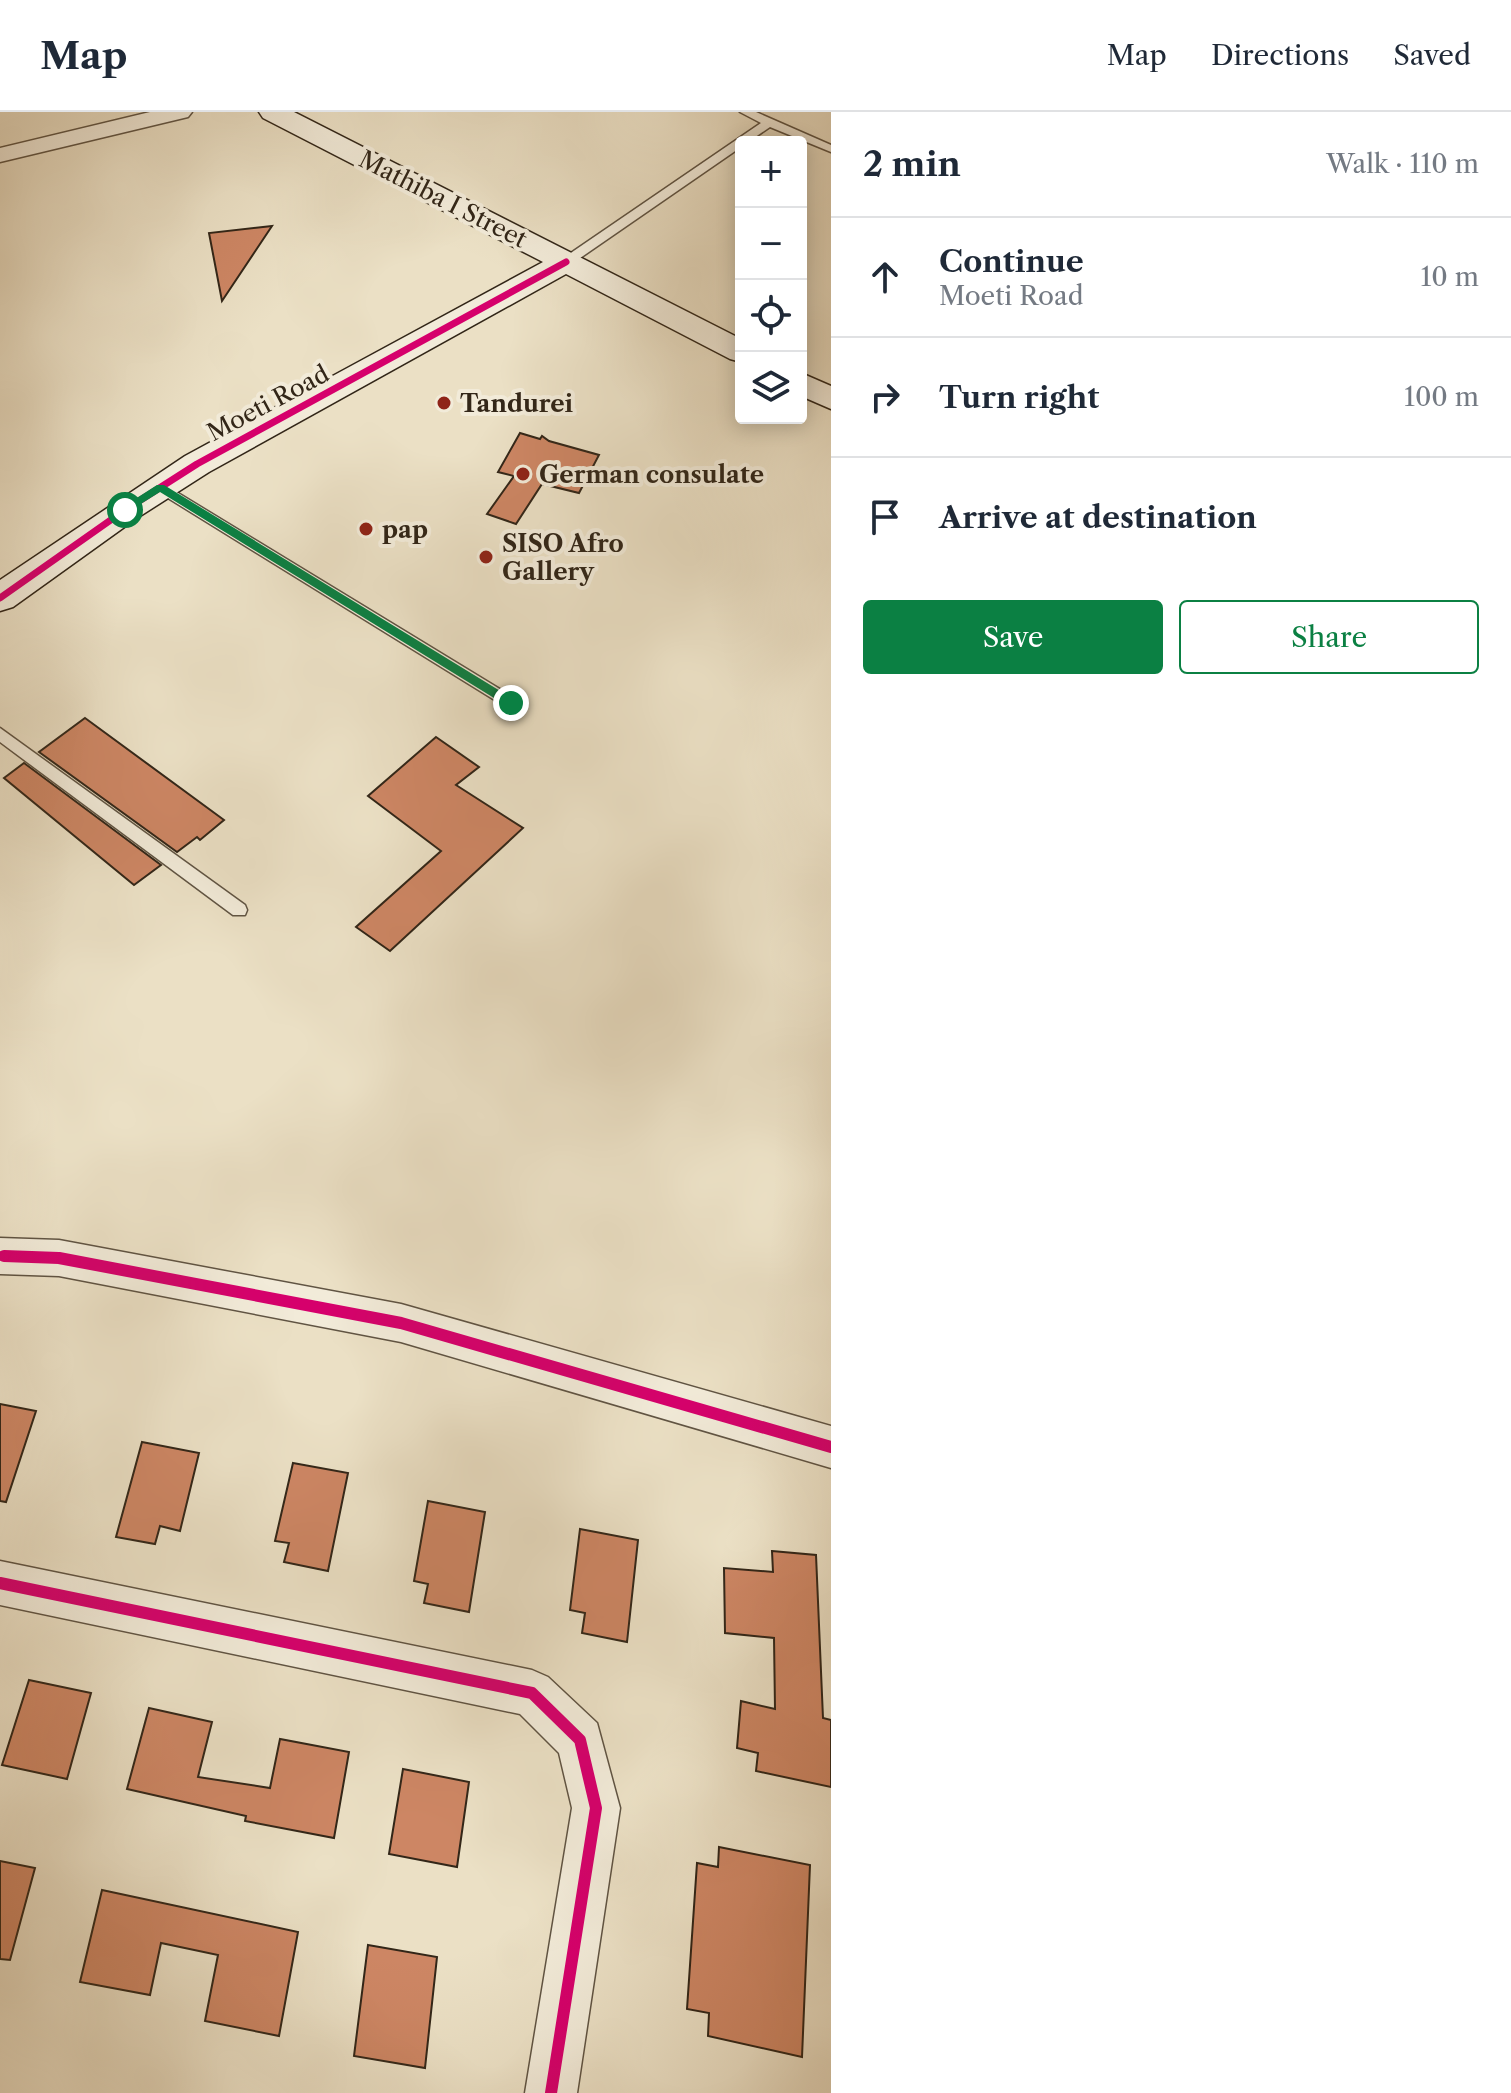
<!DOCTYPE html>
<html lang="en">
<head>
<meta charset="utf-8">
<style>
	:root { --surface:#fff; --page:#f2f2f3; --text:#1f2937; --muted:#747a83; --line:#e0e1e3; --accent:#0b8043 }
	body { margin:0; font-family:"Libre Caslon Text",serif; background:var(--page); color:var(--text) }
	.controls { position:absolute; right:24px; top:24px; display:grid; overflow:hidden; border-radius:8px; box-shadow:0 4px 20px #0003 }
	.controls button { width:72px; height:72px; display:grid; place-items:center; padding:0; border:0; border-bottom:2px solid var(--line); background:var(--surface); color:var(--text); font:40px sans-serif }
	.stop { position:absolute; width:24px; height:24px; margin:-18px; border:6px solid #0b8043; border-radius:50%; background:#fff }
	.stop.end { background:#0b8043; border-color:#fff; box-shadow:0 2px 8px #0008 }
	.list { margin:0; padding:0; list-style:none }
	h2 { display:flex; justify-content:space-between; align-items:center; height:104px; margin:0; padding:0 32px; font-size:34px }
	h2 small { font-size:26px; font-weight:400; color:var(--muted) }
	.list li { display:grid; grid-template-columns:52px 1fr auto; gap:24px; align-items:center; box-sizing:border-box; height:120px; padding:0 32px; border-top:2px solid var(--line) }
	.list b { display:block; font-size:30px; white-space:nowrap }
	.list p { margin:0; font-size:26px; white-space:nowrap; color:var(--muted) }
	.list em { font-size:26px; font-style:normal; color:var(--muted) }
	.actions { display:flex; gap:16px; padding:24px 32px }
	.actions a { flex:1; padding:18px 0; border:2px solid var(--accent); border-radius:8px; text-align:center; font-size:28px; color:var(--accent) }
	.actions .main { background:var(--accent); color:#fff }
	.icon { flex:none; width:44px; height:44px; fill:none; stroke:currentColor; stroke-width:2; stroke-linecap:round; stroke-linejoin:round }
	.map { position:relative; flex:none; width:831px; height:1981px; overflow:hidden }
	header { display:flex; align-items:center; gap:48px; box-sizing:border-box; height:112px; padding:0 40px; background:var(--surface); border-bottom:2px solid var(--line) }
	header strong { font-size:38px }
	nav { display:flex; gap:44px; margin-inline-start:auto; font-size:28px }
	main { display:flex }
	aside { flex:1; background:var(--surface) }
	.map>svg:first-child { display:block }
	.building { fill:#cd8664; stroke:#322618; stroke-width:2 }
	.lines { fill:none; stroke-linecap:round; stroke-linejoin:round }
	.lane-casing { stroke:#605443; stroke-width:3 }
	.street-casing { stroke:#605443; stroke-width:3 }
	.secondary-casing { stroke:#322618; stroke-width:3 }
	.lane { fill:#f2ebd9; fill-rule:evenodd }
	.street { fill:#f2ebd9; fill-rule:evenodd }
	.secondary { fill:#f2ebd9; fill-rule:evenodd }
	.cycleway-far2-casing { stroke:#f2ebd9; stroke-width:11 }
	.cycleway-far1-casing { stroke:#f2ebd9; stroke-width:14 }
	.cycleway-casing { stroke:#f2ebd9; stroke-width:17 }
	.cycleway-far2 { stroke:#d6006c; stroke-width:7 }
	.cycleway-far1 { stroke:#d6006c; stroke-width:9 }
	.cycleway { stroke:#d6006c; stroke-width:12 }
	.route { fill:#0b8043 }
	.poi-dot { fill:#8f2418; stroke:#f2ebd9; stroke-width:3 }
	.labels { text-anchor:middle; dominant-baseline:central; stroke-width:8; stroke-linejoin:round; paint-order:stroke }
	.far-street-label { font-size:24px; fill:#322618; stroke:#f2ebd9 }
	.far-poi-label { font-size:24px; font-weight:bold; fill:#322618; stroke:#f2ebd9; text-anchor:start }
</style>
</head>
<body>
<header>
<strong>Map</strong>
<nav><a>Map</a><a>Directions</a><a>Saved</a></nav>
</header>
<main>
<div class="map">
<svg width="831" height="1981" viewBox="0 0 831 1981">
	<rect width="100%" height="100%" fill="#ebe0c5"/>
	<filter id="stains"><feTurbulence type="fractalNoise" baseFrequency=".0025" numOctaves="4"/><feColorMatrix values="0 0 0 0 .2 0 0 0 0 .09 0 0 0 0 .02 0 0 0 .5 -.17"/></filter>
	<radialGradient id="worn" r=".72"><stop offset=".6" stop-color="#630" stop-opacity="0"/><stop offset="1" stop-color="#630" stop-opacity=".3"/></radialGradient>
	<g class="building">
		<path d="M 272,114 L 222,189 L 209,121 Z"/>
		<path d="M 520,321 L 540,327 L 542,324 L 549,329 L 599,343 L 579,381 L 542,372 L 516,412 L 487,402 L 514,364 L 498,360 Z"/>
		<path d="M 85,606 L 224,708 L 200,728 L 197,725 L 177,740 L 39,640 Z"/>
		<path d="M 436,625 L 479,655 L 456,673 L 523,716 L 390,839 L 356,815 L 441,739 L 368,684 Z"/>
		<path d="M 24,651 L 161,753 L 134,773 L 4,666 Z"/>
		<path d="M 0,1292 L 36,1299 L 6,1390 L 0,1389 Z"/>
		<path d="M 142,1330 L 199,1341 L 180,1419 L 160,1414 L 155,1432 L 116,1425 Z"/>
		<path d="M 293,1351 L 348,1361 L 328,1459 L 284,1450 L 289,1431 L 275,1429 Z"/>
		<path d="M 428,1389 L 485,1400 L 469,1500 L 424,1491 L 428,1472 L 414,1469 Z"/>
		<path d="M 580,1417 L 638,1428 L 627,1530 L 582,1521 L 585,1501 L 570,1498 Z"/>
		<path d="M 772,1439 L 816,1443 L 823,1606 L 831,1608 L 831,1675 L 756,1659 L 758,1641 L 737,1636 L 741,1589 L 775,1597 L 774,1526 L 725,1521 L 724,1456 L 773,1460 Z"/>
		<path d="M 29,1568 L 91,1581 L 67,1667 L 2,1653 Z"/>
		<path d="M 149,1596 L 212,1610 L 198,1665 L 270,1676 L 280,1627 L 349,1640 L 334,1726 L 245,1709 L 246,1704 L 127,1677 Z"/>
		<path d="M 403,1657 L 469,1670 L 457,1755 L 389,1742 Z"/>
		<path d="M 719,1735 L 810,1753 L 802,1945 L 708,1924 L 709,1901 L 687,1897 L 697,1751 L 718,1755 Z"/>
		<path d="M 0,1749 L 35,1756 L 10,1848 L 0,1847 Z"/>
		<path d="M 102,1778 L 298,1820 L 279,1924 L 205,1909 L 218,1843 L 161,1831 L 150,1883 L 80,1870 Z"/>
		<path d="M 368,1833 L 437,1845 L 425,1956 L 354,1944 Z"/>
	</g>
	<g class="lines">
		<defs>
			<g id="lane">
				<path d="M 740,0 L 756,0 L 831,33 L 831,40 L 770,15 L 748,30 L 741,30 L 741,35 L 570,153 L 562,153 L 562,147 L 761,11 Z"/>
				<path d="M 160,370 L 516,587 L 516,595 L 506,595 L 155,378 L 153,375 Z"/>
				<path d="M 0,616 L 245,793 L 247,798 L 245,803 L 233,803 L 0,630 Z"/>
			</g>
			<g id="street">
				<path d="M 150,0 L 192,0 L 188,5 L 0,50 L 0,36 Z"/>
				<path d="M 0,1126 L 59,1128 L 401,1192 L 831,1314 L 831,1356 L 401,1230 L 59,1164 L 0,1162 Z"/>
				<path d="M 0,1449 L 532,1558 L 548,1565 L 597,1611 L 620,1696 L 577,1981 L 525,1981 L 572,1696 L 559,1641 L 520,1602 L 0,1493 Z"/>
			</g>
			<g id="secondary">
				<path d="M 259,0 L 294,0 L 741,227 L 741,250 L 730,247 L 566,162 L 209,360 L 137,406 L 13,495 L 0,499 L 0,468 L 185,344 L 543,150 L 263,6 Z"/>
				<path d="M 801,261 L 831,274 L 831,297 L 801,284 Z"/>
			</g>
		</defs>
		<use href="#lane" class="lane-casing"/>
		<use href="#street" class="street-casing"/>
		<use href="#secondary" class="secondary-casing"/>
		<use href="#lane" class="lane"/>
		<use href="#street" class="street"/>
		<use href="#secondary" class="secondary"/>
		<defs>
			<path id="cycleway-far2" d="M 0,486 L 125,398 L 197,352 L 566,150"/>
			<path id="cycleway-far1" d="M 0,1144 L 60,1146"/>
			<g id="cycleway">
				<path d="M 4,1144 L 59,1146 L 401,1211 L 831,1335"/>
				<path d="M 0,1471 L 532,1581 L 580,1628 L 596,1696 L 551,1981"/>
			</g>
		</defs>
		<use href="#cycleway-far2" class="cycleway-far2-casing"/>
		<use href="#cycleway-far1" class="cycleway-far1-casing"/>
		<use href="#cycleway" class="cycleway-casing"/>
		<use href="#cycleway-far2" class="cycleway-far2"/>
		<use href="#cycleway-far1" class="cycleway-far1"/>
		<use href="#cycleway" class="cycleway"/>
	</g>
	<path class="route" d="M 157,373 L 164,373 L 515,588 L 515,594 L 507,594 L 160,380 L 128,400 L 121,400 L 121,396 Z"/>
	<g class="poi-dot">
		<circle cx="444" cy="291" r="8"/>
		<circle cx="523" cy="362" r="8"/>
		<circle cx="366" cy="417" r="8"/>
		<circle cx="486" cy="445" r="8"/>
	</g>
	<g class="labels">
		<g class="far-street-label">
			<text transform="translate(443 87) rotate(27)">Mathiba I Street</text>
			<text transform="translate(268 291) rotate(-28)">Moeti Road</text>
		</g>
		<g class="far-poi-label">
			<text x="460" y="291">Tandurei</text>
			<text x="539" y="362">German consulate</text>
			<text x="382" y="417">pap</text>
			<text x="502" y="431">SISO Afro<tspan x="502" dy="28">Gallery</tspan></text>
		</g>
	</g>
	<rect width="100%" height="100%" filter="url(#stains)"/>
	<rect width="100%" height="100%" fill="url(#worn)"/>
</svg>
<div class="controls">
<button>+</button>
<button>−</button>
<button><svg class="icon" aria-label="locate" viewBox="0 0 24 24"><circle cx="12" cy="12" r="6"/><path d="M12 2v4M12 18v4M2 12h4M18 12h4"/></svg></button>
<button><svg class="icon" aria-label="layers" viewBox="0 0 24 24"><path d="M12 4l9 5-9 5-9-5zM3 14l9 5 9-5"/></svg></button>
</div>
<div class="stop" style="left:125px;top:398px"></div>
<div class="stop end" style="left:511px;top:591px"></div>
</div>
<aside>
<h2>2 min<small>Walk · 110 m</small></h2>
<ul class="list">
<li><svg class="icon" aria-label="ahead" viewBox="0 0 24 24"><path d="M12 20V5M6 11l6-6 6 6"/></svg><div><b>Continue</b><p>Moeti Road</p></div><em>10 m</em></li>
<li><svg class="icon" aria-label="right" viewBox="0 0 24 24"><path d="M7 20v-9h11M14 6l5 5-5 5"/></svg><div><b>Turn right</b></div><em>100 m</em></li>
<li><svg class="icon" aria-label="arrive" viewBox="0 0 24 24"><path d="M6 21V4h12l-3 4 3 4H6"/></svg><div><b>Arrive at destination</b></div></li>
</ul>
<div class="actions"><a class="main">Save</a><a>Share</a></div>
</aside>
</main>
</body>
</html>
